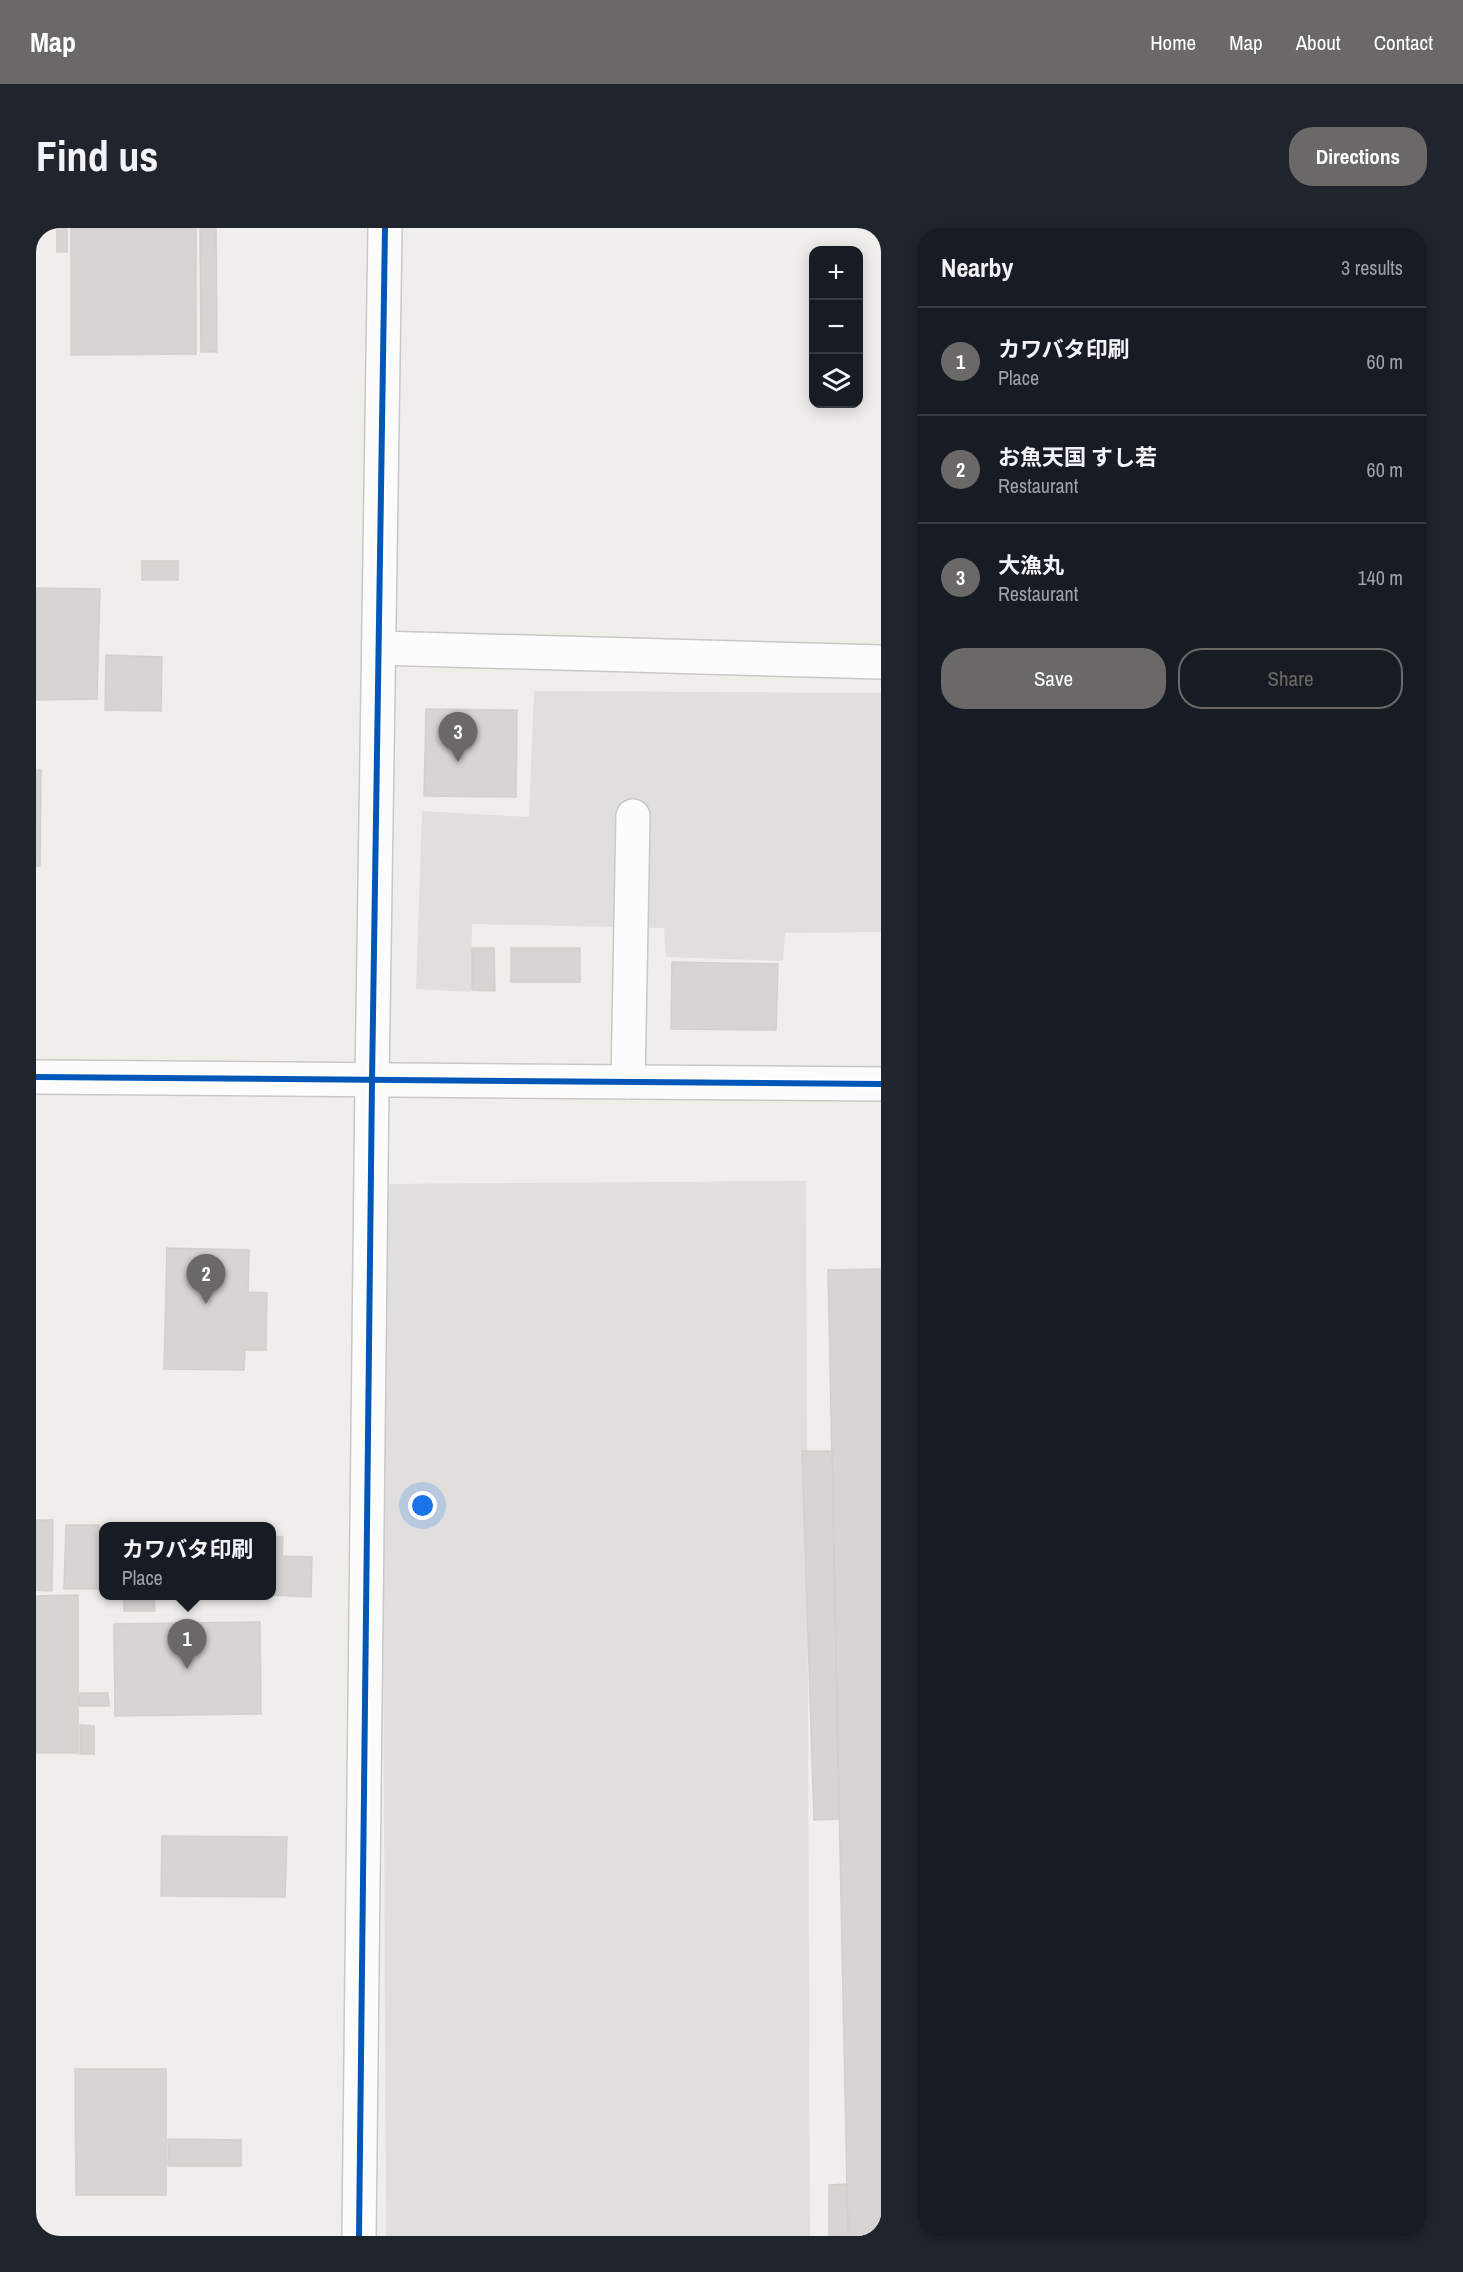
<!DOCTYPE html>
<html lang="en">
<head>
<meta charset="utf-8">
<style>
	:root { --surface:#171b24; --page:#20242c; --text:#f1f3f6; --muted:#9ea1a6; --line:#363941; --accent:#6a6968 }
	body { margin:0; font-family:"Archivo Narrow","Noto Sans JP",sans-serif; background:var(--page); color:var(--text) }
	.controls { position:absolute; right:18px; top:18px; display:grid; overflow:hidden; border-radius:12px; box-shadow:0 3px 15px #0003 }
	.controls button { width:54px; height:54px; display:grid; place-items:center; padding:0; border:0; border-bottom:2px solid var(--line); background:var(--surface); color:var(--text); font:30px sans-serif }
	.you { position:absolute; left:387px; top:1278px; width:21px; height:21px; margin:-15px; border:4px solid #fff; border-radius:50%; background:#1a73e8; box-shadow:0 0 0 9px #1a73e833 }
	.badge { display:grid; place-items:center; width:39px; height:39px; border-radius:50%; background:var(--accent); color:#fff; font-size:20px; font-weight:700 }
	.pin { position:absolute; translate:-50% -50px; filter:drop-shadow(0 2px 3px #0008) }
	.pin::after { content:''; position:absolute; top:32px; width:21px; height:18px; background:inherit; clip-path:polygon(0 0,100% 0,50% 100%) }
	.popup { position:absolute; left:63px; top:1294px; width:177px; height:78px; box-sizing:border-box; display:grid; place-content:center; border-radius:12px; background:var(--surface); filter:drop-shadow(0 2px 4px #0005); font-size:20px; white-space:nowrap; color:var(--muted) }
	.popup b { font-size:22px; color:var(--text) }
	.popup::after { content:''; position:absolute; left:50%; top:100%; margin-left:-12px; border:12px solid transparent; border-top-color:var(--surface) }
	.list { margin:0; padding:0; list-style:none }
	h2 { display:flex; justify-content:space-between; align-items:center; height:78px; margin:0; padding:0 24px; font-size:26px }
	h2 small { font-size:20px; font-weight:400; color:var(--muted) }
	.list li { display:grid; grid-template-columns:39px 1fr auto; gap:18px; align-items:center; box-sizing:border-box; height:108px; padding:0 24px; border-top:2px solid var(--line) }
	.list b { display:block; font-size:22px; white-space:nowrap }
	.list p { margin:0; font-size:20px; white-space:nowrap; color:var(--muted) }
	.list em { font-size:20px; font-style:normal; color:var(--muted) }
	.actions { display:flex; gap:12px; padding:18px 24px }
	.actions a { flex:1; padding:14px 0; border:2px solid var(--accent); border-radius:24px; text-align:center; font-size:21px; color:var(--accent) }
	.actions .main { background:var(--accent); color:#fff }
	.icon { flex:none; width:33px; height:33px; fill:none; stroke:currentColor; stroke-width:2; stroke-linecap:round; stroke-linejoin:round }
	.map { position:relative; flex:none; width:845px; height:2008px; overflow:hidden; border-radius:24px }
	header { display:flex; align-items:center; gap:36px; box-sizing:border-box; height:84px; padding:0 30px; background:var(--accent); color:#fff }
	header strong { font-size:28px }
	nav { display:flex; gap:33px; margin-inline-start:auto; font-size:21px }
	.intro { display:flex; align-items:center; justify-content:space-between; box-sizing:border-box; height:144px; padding:0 36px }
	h1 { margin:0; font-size:42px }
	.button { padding:15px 27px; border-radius:24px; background:var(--accent); color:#fff; font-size:21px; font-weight:700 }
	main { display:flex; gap:36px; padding:0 36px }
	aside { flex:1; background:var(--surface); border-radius:24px; box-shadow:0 3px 15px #0003 }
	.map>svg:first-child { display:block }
	.parking { fill:#e0dfde }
	.building { fill:#d7d4d2; stroke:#d3d0cc; stroke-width:1.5 }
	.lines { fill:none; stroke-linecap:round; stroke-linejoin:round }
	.minor-casing { stroke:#c9c8c7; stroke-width:36 }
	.minor { stroke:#fdfcfc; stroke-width:33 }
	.cycleway-casing { stroke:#fff; stroke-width:10 }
	.cycleway { stroke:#0057b8; stroke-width:6 }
</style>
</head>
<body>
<header>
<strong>Map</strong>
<nav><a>Home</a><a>Map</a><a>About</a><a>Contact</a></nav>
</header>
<div class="intro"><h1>Find us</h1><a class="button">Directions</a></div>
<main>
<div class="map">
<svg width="845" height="2008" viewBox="0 0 845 2008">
	<rect width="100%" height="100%" fill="#f0eeeb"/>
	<g class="parking">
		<path d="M 498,463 L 845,465 L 845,704 L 749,705 L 747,733 L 630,729 L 628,700 L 436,696 L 435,764 L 380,761 L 386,583 L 493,589 Z"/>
		<path d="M 770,953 L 774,2008 L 350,2008 L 345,956 Z"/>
	</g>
	<g class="building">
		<rect x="21" y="0" width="10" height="24"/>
		<path d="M 35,0 L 160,0 L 160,126 L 35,127 Z"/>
		<path d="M 164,0 L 180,0 L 181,124 L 165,124 Z"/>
		<rect x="106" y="333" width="36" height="19"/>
		<path d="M 0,360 L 64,361 L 61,471 L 0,472 Z"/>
		<path d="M 70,427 L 126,429 L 125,483 L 69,482 Z"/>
		<path d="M 390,481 L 481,482 L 480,569 L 388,568 Z"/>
		<path d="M 0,542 L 5,542 L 4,638 L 0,638 Z"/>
		<path d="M 436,720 L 458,720 L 459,763 L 436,762 Z"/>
		<rect x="475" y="720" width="69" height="34"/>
		<path d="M 636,734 L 742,736 L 740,802 L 635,801 Z"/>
		<path d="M 131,1020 L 213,1022 L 212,1064 L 231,1065 L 230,1122 L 209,1122 L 208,1142 L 128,1141 Z"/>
		<path d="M 845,1041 L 845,2008 L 812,2008 L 792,1042 Z"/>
		<path d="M 766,1223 L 796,1223 L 803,1591 L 778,1592 Z"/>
		<path d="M 0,1292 L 17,1292 L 16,1363 L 0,1362 Z"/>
		<path d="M 30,1297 L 63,1297 L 63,1308 L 67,1308 L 67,1361 L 28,1361 Z"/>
		<path d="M 235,1308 L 247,1309 L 246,1328 L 276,1329 L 275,1369 L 235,1367 Z"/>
		<path d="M 42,1367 L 42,1525 L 0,1525 L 0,1368 Z"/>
		<path d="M 118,1368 L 119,1383 L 88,1383 L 88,1369 Z"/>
		<path d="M 224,1394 L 225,1486 L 79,1488 L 78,1396 Z"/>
		<path d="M 44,1465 L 72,1465 L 73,1478 L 43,1478 Z"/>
		<path d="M 44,1497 L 58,1498 L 58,1526 L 44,1526 Z"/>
		<path d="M 126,1608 L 251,1609 L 249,1669 L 125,1668 Z"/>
		<path d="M 39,1841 L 130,1841 L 130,1967 L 40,1967 Z"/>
		<path d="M 132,1911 L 205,1912 L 205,1938 L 132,1938 Z"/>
		<path d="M 811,1956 L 812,2008 L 793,2008 L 793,1957 Z"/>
	</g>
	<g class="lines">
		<defs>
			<g id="minor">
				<path d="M 343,420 L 845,434"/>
				<path d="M 0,849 L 845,856"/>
				<path d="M 592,854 L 597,588"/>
				<path d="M 323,2008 L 336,853 L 349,0"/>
			</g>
		</defs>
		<use href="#minor" class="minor-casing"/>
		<use href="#minor" class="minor"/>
		<defs>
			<g id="cycleway">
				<path d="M 0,849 L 845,856"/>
				<path d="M 323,2008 L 336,853 L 349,0"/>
			</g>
		</defs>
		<use href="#cycleway" class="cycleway-casing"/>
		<use href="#cycleway" class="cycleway"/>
	</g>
</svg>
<div class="controls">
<button>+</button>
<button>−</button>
<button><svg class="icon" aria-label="layers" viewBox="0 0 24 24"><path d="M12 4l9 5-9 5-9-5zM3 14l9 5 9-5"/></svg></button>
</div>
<div class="you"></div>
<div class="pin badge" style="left:151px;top:1441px">1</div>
<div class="popup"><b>カワバタ印刷</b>Place</div>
<div class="pin badge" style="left:170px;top:1076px">2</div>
<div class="pin badge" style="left:422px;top:534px">3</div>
</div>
<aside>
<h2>Nearby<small>3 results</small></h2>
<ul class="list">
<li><span class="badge">1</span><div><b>カワバタ印刷</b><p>Place</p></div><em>60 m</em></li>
<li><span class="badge">2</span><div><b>お魚天国 すし若</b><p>Restaurant</p></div><em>60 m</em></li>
<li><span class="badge">3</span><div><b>大漁丸</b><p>Restaurant</p></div><em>140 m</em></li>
</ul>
<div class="actions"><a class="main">Save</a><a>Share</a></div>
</aside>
</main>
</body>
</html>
